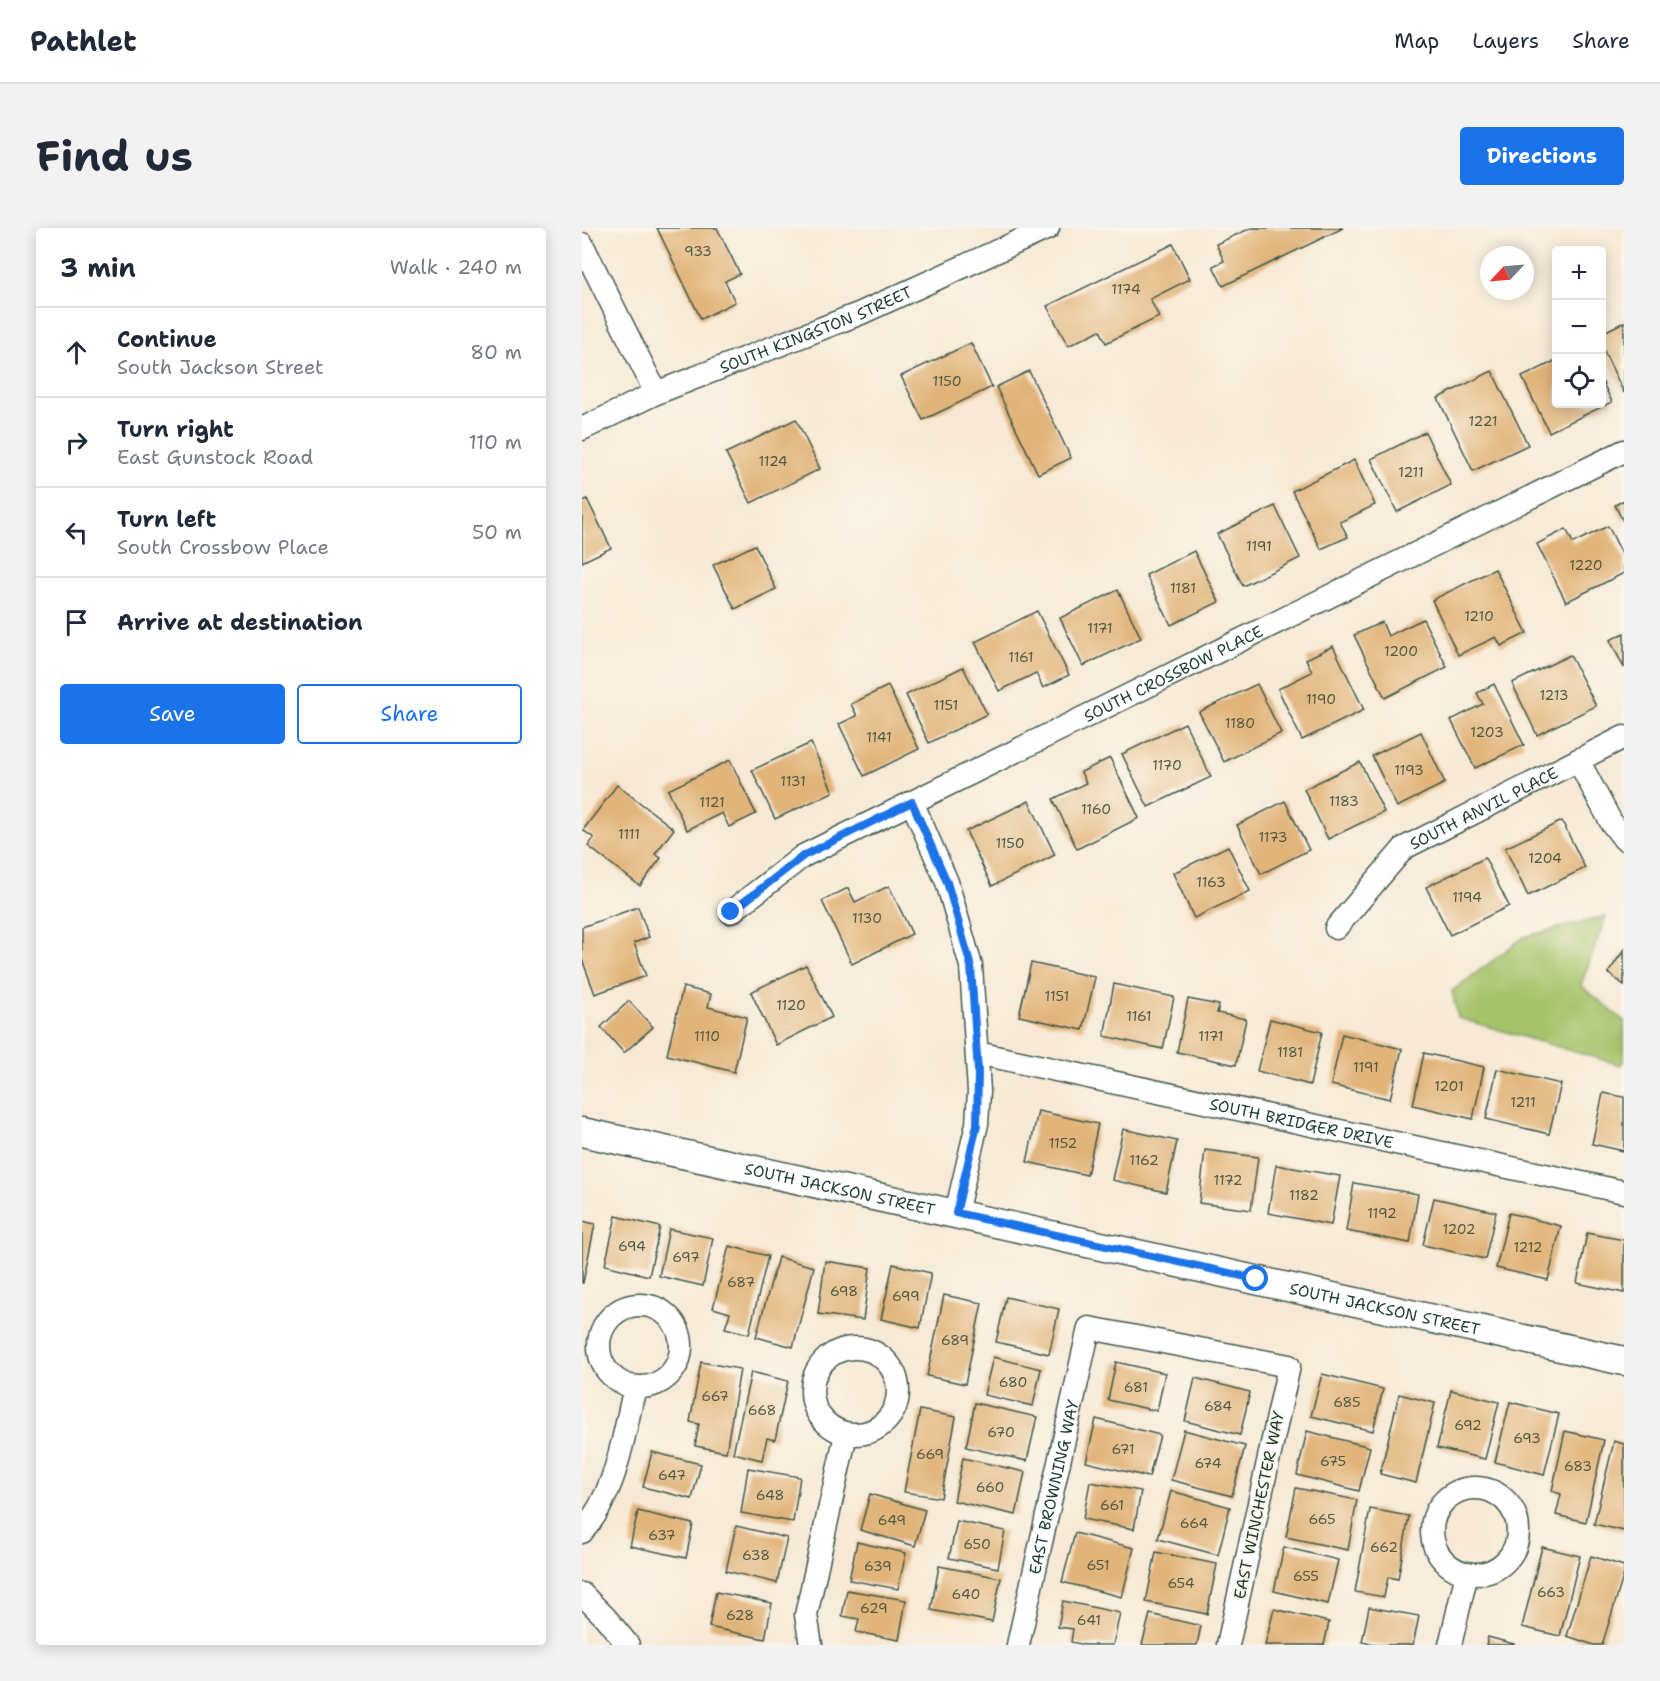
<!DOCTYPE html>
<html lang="en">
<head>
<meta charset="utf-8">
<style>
	:root { --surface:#fff; --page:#f2f2f3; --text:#1f2937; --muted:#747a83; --line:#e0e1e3; --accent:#1a73e8 }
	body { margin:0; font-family:"Shantell Sans",sans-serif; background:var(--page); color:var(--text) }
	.controls { position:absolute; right:18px; top:18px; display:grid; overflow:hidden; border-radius:6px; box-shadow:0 3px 15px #0003 }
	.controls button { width:54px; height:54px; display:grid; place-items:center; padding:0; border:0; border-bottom:2px solid var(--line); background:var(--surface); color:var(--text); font:30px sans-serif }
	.compass { position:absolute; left:898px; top:18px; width:54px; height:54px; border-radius:50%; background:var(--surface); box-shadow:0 3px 15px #0003; rotate:244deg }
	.stop { position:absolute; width:18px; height:18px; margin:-14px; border:4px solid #1a73e8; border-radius:50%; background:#fff }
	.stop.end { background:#1a73e8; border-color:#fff; box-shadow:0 2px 6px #0008 }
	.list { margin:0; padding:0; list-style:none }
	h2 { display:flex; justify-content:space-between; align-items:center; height:78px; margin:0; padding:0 24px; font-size:26px }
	h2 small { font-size:20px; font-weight:400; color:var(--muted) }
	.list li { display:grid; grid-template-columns:39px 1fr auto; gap:18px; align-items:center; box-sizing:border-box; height:90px; padding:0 24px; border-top:2px solid var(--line) }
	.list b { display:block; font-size:22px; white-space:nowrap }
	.list p { margin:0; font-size:20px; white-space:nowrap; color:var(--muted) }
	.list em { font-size:20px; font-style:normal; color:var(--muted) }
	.actions { display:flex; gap:12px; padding:18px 24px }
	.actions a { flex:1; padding:14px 0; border:2px solid var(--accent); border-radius:6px; text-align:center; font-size:21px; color:var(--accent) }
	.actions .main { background:var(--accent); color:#fff }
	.icon { flex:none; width:33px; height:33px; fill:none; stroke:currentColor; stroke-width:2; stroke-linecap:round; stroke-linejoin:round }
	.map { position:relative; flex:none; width:1042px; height:1417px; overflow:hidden; border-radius:6px }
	header { display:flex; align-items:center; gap:36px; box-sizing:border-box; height:84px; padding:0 30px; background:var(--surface); border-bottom:2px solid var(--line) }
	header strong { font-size:28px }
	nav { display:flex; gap:33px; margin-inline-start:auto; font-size:21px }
	.intro { display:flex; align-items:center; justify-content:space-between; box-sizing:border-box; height:144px; padding:0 36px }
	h1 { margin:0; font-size:42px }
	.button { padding:15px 27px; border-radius:6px; background:var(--accent); color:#fff; font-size:21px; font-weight:700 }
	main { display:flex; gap:36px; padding:0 36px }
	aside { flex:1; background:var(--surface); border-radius:6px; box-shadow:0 3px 15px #0003 }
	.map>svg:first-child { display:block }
	.green { fill:#a5c269; stroke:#62804e; stroke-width:1.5 }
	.building { fill:#e1b479 }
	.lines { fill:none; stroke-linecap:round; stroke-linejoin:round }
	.minor-casing { stroke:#3f574c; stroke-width:25 }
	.tertiary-casing { stroke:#3f574c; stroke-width:31 }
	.minor { stroke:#fff; stroke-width:22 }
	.tertiary { stroke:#fff; stroke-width:28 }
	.route { stroke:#1a73e8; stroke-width:8 }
	.labels { text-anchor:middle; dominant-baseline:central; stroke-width:4.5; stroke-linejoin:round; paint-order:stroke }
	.number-label { font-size:14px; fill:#505b45 }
	.street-label { font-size:16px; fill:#1f3d34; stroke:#fbf7ec }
</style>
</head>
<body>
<header>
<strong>Pathlet</strong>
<nav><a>Map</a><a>Layers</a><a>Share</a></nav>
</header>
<div class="intro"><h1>Find us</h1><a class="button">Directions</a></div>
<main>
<aside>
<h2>3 min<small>Walk · 240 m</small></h2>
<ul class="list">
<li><svg class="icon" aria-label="ahead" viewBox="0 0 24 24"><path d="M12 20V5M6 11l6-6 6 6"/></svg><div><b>Continue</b><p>South Jackson Street</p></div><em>80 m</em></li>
<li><svg class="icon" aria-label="right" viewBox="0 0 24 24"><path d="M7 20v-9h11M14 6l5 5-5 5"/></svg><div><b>Turn right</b><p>East Gunstock Road</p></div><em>110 m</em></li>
<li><svg class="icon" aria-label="left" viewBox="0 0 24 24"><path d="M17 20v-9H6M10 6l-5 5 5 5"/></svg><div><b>Turn left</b><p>South Crossbow Place</p></div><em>50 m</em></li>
<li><svg class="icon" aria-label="arrive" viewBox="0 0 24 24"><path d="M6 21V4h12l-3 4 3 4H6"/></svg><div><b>Arrive at destination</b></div></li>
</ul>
<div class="actions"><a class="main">Save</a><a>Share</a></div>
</aside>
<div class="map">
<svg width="1042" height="1417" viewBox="0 0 1042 1417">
	<rect width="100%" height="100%" fill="#fbf7ec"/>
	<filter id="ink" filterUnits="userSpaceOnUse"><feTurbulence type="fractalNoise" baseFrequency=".0167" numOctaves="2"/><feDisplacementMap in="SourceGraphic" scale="12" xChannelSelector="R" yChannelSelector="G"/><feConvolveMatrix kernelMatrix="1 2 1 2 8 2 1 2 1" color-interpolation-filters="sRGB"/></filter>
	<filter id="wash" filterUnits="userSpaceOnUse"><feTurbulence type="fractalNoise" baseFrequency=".008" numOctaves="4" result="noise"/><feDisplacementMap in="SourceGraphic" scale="24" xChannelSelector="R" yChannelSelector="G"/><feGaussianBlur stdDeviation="1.35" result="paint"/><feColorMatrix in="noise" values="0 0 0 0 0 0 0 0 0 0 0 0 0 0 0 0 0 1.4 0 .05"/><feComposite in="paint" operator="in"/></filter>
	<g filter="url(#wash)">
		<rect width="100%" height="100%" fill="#f7e9d5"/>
		<path class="green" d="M 1024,688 L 999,757 L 1042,793 L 1042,832 L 1038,837 L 876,790 L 870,763 L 942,709 Z"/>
		<g id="blocks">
			<g class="building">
				<path d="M 75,0 L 135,0 L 158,46 L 143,53 L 153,74 L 119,91 Z"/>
				<path d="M 669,0 L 761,0 L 641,58 L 631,38 L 642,33 L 634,16 Z"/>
				<path d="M 591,16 L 608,51 L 568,71 L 577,89 L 524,115 L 518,102 L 486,118 L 465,78 Z"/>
				<path d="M 1042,94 L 1042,165 L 1020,119 L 1020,105 Z"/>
				<path d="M 389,115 L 410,159 L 341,192 L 319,148 Z"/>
				<path d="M 975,132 L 975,176 L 1020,176 L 1020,153 L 1030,174 L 967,204 L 940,149 Z"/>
				<path d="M 447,143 L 489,230 L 456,246 L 414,159 Z"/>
				<path d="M 910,143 L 946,217 L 891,243 L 856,170 Z"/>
				<path d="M 214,191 L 238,241 L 169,275 L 144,225 Z"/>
				<path d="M 843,204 L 869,257 L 815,284 L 789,231 Z"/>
				<path d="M 772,232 L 793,277 L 758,294 L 766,309 L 739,321 L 710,263 Z"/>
				<path d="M 5,271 L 29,320 L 0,334 L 0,274 Z"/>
				<path d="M 1042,272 L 1042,295 L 1033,277 Z"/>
				<path d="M 693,278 L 718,330 L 661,358 L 635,306 Z"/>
				<path d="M 1026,298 L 1042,330 L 1042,345 L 984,374 L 955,316 L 984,301 L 991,315 Z"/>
				<path d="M 173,317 L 194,361 L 153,381 L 131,337 Z"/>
				<path d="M 612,323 L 637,374 L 589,397 L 564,347 Z"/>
				<path d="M 913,341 L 945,405 L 919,418 L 914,409 L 876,427 L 850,372 Z"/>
				<path d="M 536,362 L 559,410 L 501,438 L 478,390 Z"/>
				<path d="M 455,383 L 487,447 L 461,460 L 454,445 L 417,463 L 393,414 Z"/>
				<path d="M 841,391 L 865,439 L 803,470 L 772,407 L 800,394 L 806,408 Z"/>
				<path d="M 1042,405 L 1042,440 L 1028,412 Z"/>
				<path d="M 751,418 L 782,482 L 720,512 L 696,461 L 730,444 L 724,431 Z"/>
				<path d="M 988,427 L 1014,478 L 955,507 L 930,455 Z"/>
				<path d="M 381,439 L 405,486 L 347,515 L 324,467 Z"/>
				<path d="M 675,456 L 699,505 L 642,534 L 617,484 Z"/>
				<path d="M 912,456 L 942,517 L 893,540 L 869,492 L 901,476 L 895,465 Z"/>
				<path d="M 306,458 L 337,521 L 282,548 L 257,496 L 275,488 L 269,476 Z"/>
				<path d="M 603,495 L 629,549 L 566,579 L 540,526 Z"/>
				<path d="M 839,504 L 863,555 L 815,579 L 790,528 Z"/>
				<path d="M 229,515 L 251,564 L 193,591 L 170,542 Z"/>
				<path d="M 528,530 L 557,590 L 495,621 L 471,571 L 504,555 L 499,544 Z"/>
				<path d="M 148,532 L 174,586 L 147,599 L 140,585 L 105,602 L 86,562 Z"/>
				<path d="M 778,534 L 802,584 L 746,611 L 722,561 Z"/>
				<path d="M 35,557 L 92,601 L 73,626 L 79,630 L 58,658 L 6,618 L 12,610 L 1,602 Z"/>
				<path d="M 447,573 L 473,627 L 410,658 L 384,603 Z"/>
				<path d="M 703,573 L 727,622 L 679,646 L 655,597 Z"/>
				<path d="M 980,593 L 1003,640 L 946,668 L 923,620 Z"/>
				<path d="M 646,618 L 668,663 L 612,690 L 591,645 Z"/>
				<path d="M 903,630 L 927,678 L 868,707 L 844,659 Z"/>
				<path d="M 307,658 L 330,706 L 270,736 L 240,673 L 266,660 L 273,674 Z"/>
				<path d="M 56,679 L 67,709 L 52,715 L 64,748 L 13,766 L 0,731 L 0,699 Z"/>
				<path d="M 1042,722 L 1042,757 L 1026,745 Z"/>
				<path d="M 449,735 L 513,749 L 501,802 L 437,788 Z"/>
				<path d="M 224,737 L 250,789 L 194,817 L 169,764 Z"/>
				<path d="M 532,756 L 592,769 L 581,821 L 522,808 Z"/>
				<path d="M 101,759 L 129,766 L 126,779 L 165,789 L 152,844 L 85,827 Z"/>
				<path d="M 606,771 L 637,777 L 635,785 L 664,791 L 654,837 L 595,824 Z"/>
				<path d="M 47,773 L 71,799 L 42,825 L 19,799 Z"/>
				<path d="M 688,791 L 740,804 L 728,857 L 675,843 Z"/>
				<path d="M 760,806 L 820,821 L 808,871 L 749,857 Z"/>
				<path d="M 842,825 L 902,839 L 891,891 L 831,877 Z"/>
				<path d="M 915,841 L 979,856 L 967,906 L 904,891 Z"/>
				<path d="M 1021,865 L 1042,869 L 1042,923 L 1010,916 Z"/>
				<path d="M 456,883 L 516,896 L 505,947 L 445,934 Z"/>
				<path d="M 541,901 L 595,913 L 584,964 L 530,952 Z"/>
				<path d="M 623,922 L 676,929 L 669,982 L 617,975 Z"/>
				<path d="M 694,937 L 758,948 L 749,997 L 686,985 Z"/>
				<path d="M 772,955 L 836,966 L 828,1015 L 764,1003 Z"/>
				<path d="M 852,970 L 914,984 L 903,1031 L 841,1017 Z"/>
				<path d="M 927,985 L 979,998 L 966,1052 L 914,1040 Z"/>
				<path d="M 34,988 L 78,999 L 67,1048 L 23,1037 Z"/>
				<path d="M 0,993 L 13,996 L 1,1055 L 0,1055 Z"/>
				<path d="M 87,1001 L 131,1010 L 121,1058 L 77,1048 Z"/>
				<path d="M 1005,1005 L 1042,1012 L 1042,1065 L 995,1055 Z"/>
				<path d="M 147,1018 L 186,1028 L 167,1106 L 143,1100 L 148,1085 L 131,1080 Z"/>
				<path d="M 196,1029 L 232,1039 L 211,1119 L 174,1109 Z"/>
				<path d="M 243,1033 L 288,1040 L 281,1092 L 236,1086 Z"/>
				<path d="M 311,1036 L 349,1045 L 338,1100 L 299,1091 Z"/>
				<path d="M 362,1067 L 400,1075 L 383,1156 L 345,1148 Z"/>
				<path d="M 424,1069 L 477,1081 L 467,1126 L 414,1114 Z"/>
				<path d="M 411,1129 L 459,1141 L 451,1178 L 402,1167 Z"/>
				<path d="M 119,1134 L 158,1141 L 144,1224 L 113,1218 L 117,1196 L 108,1194 Z"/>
				<path d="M 534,1134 L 583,1145 L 575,1183 L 526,1172 Z"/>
				<path d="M 169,1144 L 206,1153 L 193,1212 L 185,1210 L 180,1232 L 151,1225 Z"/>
				<path d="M 740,1146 L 801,1161 L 791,1203 L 729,1188 Z"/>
				<path d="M 613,1150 L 668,1164 L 658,1207 L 603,1193 Z"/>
				<path d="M 869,1162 L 917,1174 L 903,1231 L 855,1220 Z"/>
				<path d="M 817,1166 L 853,1175 L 834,1255 L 798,1246 Z"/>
				<path d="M 928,1174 L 977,1186 L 962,1247 L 913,1234 Z"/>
				<path d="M 393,1175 L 455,1189 L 445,1233 L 384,1219 Z"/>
				<path d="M 338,1182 L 374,1189 L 359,1270 L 322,1264 Z"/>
				<path d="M 514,1191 L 578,1207 L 567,1249 L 504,1234 Z"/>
				<path d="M 602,1202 L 663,1218 L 650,1268 L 589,1252 Z"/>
				<path d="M 725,1203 L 788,1219 L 777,1263 L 715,1247 Z"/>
				<path d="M 983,1203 L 1022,1212 L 1004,1294 L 974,1287 L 979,1266 L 970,1263 Z"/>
				<path d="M 1032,1213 L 1042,1216 L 1042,1303 L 1012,1296 Z"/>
				<path d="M 70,1224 L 119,1236 L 110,1271 L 61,1259 Z"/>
				<path d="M 381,1230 L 443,1244 L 434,1287 L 372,1273 Z"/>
				<path d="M 166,1240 L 218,1249 L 211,1294 L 159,1285 Z"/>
				<path d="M 508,1254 L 559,1263 L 552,1301 L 501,1291 Z"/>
				<path d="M 714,1260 L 775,1272 L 766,1322 L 704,1309 Z"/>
				<path d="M 589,1263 L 648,1279 L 636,1327 L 576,1311 Z"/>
				<path d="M 288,1266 L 343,1282 L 333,1318 L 278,1302 Z"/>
				<path d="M 788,1281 L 827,1288 L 816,1351 L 806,1349 L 802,1369 L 773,1364 Z"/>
				<path d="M 56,1283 L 111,1296 L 104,1330 L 48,1318 Z"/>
				<path d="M 375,1293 L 423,1303 L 416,1340 L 367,1330 Z"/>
				<path d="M 154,1298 L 205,1310 L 195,1355 L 144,1343 Z"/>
				<path d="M 493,1305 L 552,1320 L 540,1369 L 480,1354 Z"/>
				<path d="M 275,1314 L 324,1325 L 316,1361 L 267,1352 Z"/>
				<path d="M 702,1319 L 756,1332 L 746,1376 L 692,1363 Z"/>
				<path d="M 960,1319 L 998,1328 L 978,1408 L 940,1399 Z"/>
				<path d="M 574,1324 L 635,1336 L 625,1386 L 564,1374 Z"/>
				<path d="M 1009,1328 L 1042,1338 L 1042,1346 L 1020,1417 L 1012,1417 L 985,1408 Z"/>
				<path d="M 357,1338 L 419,1350 L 410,1394 L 349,1382 Z"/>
				<path d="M 265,1362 L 324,1372 L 317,1412 L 274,1404 L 277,1391 L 260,1388 Z"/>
				<path d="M 134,1364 L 190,1375 L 183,1411 L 127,1399 Z"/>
				<path d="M 481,1373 L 538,1385 L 531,1417 L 503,1417 L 489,1414 L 491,1401 L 476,1399 Z"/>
				<path d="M 787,1379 L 837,1388 L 831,1417 L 794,1417 L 780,1414 Z"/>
				<path d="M 692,1381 L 747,1394 L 742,1417 L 683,1417 Z"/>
				<path d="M 568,1386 L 619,1398 L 615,1417 L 560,1417 Z"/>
				<path d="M 906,1409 L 932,1416 L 932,1417 L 904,1417 Z"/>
			</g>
		</g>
	</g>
	<g filter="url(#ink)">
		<use href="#blocks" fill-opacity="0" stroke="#3f574c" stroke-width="1.5"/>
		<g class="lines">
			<defs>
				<g id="minor">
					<path d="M 0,16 L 74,165"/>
					<path id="s1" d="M 0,201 L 74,165 L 279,85 L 466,0"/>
					<path d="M 996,532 L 1029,594 L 1042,611"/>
					<path d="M 330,574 L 365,654 L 389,738 L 397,863 L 395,896 L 374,985"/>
					<path id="s2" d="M 149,684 L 221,628 L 1042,223"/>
					<path id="s3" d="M 754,700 L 822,620 L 1042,509"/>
					<path id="s4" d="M 395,825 L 1042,964"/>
					<circle cx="58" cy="1118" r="41"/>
					<circle cx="273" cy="1163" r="43"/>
					<circle cx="893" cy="1303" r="43"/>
					<path d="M 0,1304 C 35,1265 41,1208 53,1159"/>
					<path d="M 0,1366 L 23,1389 L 46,1417"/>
					<path d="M 229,1417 L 224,1387 L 264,1206"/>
					<path id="s5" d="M 436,1417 L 507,1100 L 707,1138 L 646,1417"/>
					<path d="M 868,1417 L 885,1345"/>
				</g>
				<g id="tertiary">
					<path id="s6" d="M 0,904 L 1042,1133"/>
				</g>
			</defs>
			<use href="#minor" class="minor-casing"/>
			<use href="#tertiary" class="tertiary-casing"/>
			<use href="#minor" class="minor"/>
			<use href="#tertiary" class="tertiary"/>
		</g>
	</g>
	<g class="lines" filter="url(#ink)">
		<path class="route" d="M 149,684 L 221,628 L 330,574 L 365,654 L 389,738 L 396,844 L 395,897 L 374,985 L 674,1051"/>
	</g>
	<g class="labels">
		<g class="number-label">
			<text x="116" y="23">933</text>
			<text x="544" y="61">1174</text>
			<text x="365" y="153">1150</text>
			<text x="901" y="193">1221</text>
			<text x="191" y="233">1124</text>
			<text x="829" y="244">1211</text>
			<text x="677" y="318">1191</text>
			<text x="1004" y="337">1220</text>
			<text x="601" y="360">1181</text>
			<text x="897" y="388">1210</text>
			<text x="518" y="400">1171</text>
			<text x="819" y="423">1200</text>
			<text x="439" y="429">1161</text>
			<text x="972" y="467">1213</text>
			<text x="739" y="471">1190</text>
			<text x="364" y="477">1151</text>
			<text x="658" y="495">1180</text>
			<text x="905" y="504">1203</text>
			<text x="297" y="509">1141</text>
			<text x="585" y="537">1170</text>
			<text x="827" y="542">1193</text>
			<text x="211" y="553">1131</text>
			<text x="762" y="573">1183</text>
			<text x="130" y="574">1121</text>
			<text x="514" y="581">1160</text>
			<text x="47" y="606">1111</text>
			<text x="691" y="609">1173</text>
			<text x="428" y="615">1150</text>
			<text x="963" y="630">1204</text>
			<text x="629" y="654">1163</text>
			<text x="885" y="669">1194</text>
			<text x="285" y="690">1130</text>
			<text x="475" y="768">1151</text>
			<text x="209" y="777">1120</text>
			<text x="557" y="788">1161</text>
			<text x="125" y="808">1110</text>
			<text x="629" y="808">1171</text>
			<text x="708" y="824">1181</text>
			<text x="784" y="839">1191</text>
			<text x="867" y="858">1201</text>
			<text x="941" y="874">1211</text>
			<text x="481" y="915">1152</text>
			<text x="562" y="932">1162</text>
			<text x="646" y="952">1172</text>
			<text x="722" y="967">1182</text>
			<text x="800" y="985">1192</text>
			<text x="877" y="1001">1202</text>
			<text x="50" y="1018">694</text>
			<text x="946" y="1019">1212</text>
			<text x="104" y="1029">697</text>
			<text x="159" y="1054">687</text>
			<text x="262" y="1063">698</text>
			<text x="324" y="1068">699</text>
			<text x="373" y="1112">689</text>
			<text x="431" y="1154">680</text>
			<text x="554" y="1159">681</text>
			<text x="133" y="1168">667</text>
			<text x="765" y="1174">685</text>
			<text x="636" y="1178">684</text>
			<text x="180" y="1182">668</text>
			<text x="886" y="1197">692</text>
			<text x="419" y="1204">670</text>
			<text x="945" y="1210">693</text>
			<text x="541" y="1221">671</text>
			<text x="348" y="1226">669</text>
			<text x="751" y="1233">675</text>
			<text x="626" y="1235">674</text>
			<text x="996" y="1238">683</text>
			<text x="90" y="1247">647</text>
			<text x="408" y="1259">660</text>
			<text x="188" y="1267">648</text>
			<text x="530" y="1277">661</text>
			<text x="740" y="1291">665</text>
			<text x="310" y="1292">649</text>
			<text x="612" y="1295">664</text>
			<text x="80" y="1307">637</text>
			<text x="395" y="1316">650</text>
			<text x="802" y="1319">662</text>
			<text x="174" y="1327">638</text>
			<text x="516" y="1337">651</text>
			<text x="296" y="1338">639</text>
			<text x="724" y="1348">655</text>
			<text x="599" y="1355">654</text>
			<text x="969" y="1364">663</text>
			<text x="384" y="1366">640</text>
			<text x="292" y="1380">629</text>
			<text x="158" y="1387">628</text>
			<text x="507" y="1392">641</text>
		</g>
		<g class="street-label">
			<text stroke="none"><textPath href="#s1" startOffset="254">SOUTH KINGSTON STREET</textPath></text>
			<text stroke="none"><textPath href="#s2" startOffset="504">SOUTH CROSSBOW PLACE</textPath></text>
			<text stroke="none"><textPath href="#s3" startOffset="194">SOUTH ANVIL PLACE</textPath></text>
			<text stroke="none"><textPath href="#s4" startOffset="332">SOUTH BRIDGER DRIVE</textPath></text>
			<text stroke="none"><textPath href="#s6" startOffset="264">SOUTH JACKSON STREET</textPath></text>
			<text stroke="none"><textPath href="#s6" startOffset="822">SOUTH JACKSON STREET</textPath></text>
			<text stroke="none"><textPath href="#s5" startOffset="162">EAST BROWNING WAY</textPath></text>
			<text transform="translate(677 1277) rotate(-78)">EAST WINCHESTER WAY</text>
		</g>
	</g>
</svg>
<div class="controls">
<button>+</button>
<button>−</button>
<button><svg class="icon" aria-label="locate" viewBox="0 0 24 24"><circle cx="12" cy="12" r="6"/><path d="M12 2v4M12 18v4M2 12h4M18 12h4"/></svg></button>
</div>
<svg class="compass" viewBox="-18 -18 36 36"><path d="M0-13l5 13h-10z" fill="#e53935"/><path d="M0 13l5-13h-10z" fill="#747a83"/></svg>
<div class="stop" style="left:674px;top:1051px"></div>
<div class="stop end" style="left:149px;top:684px"></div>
</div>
</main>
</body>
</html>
